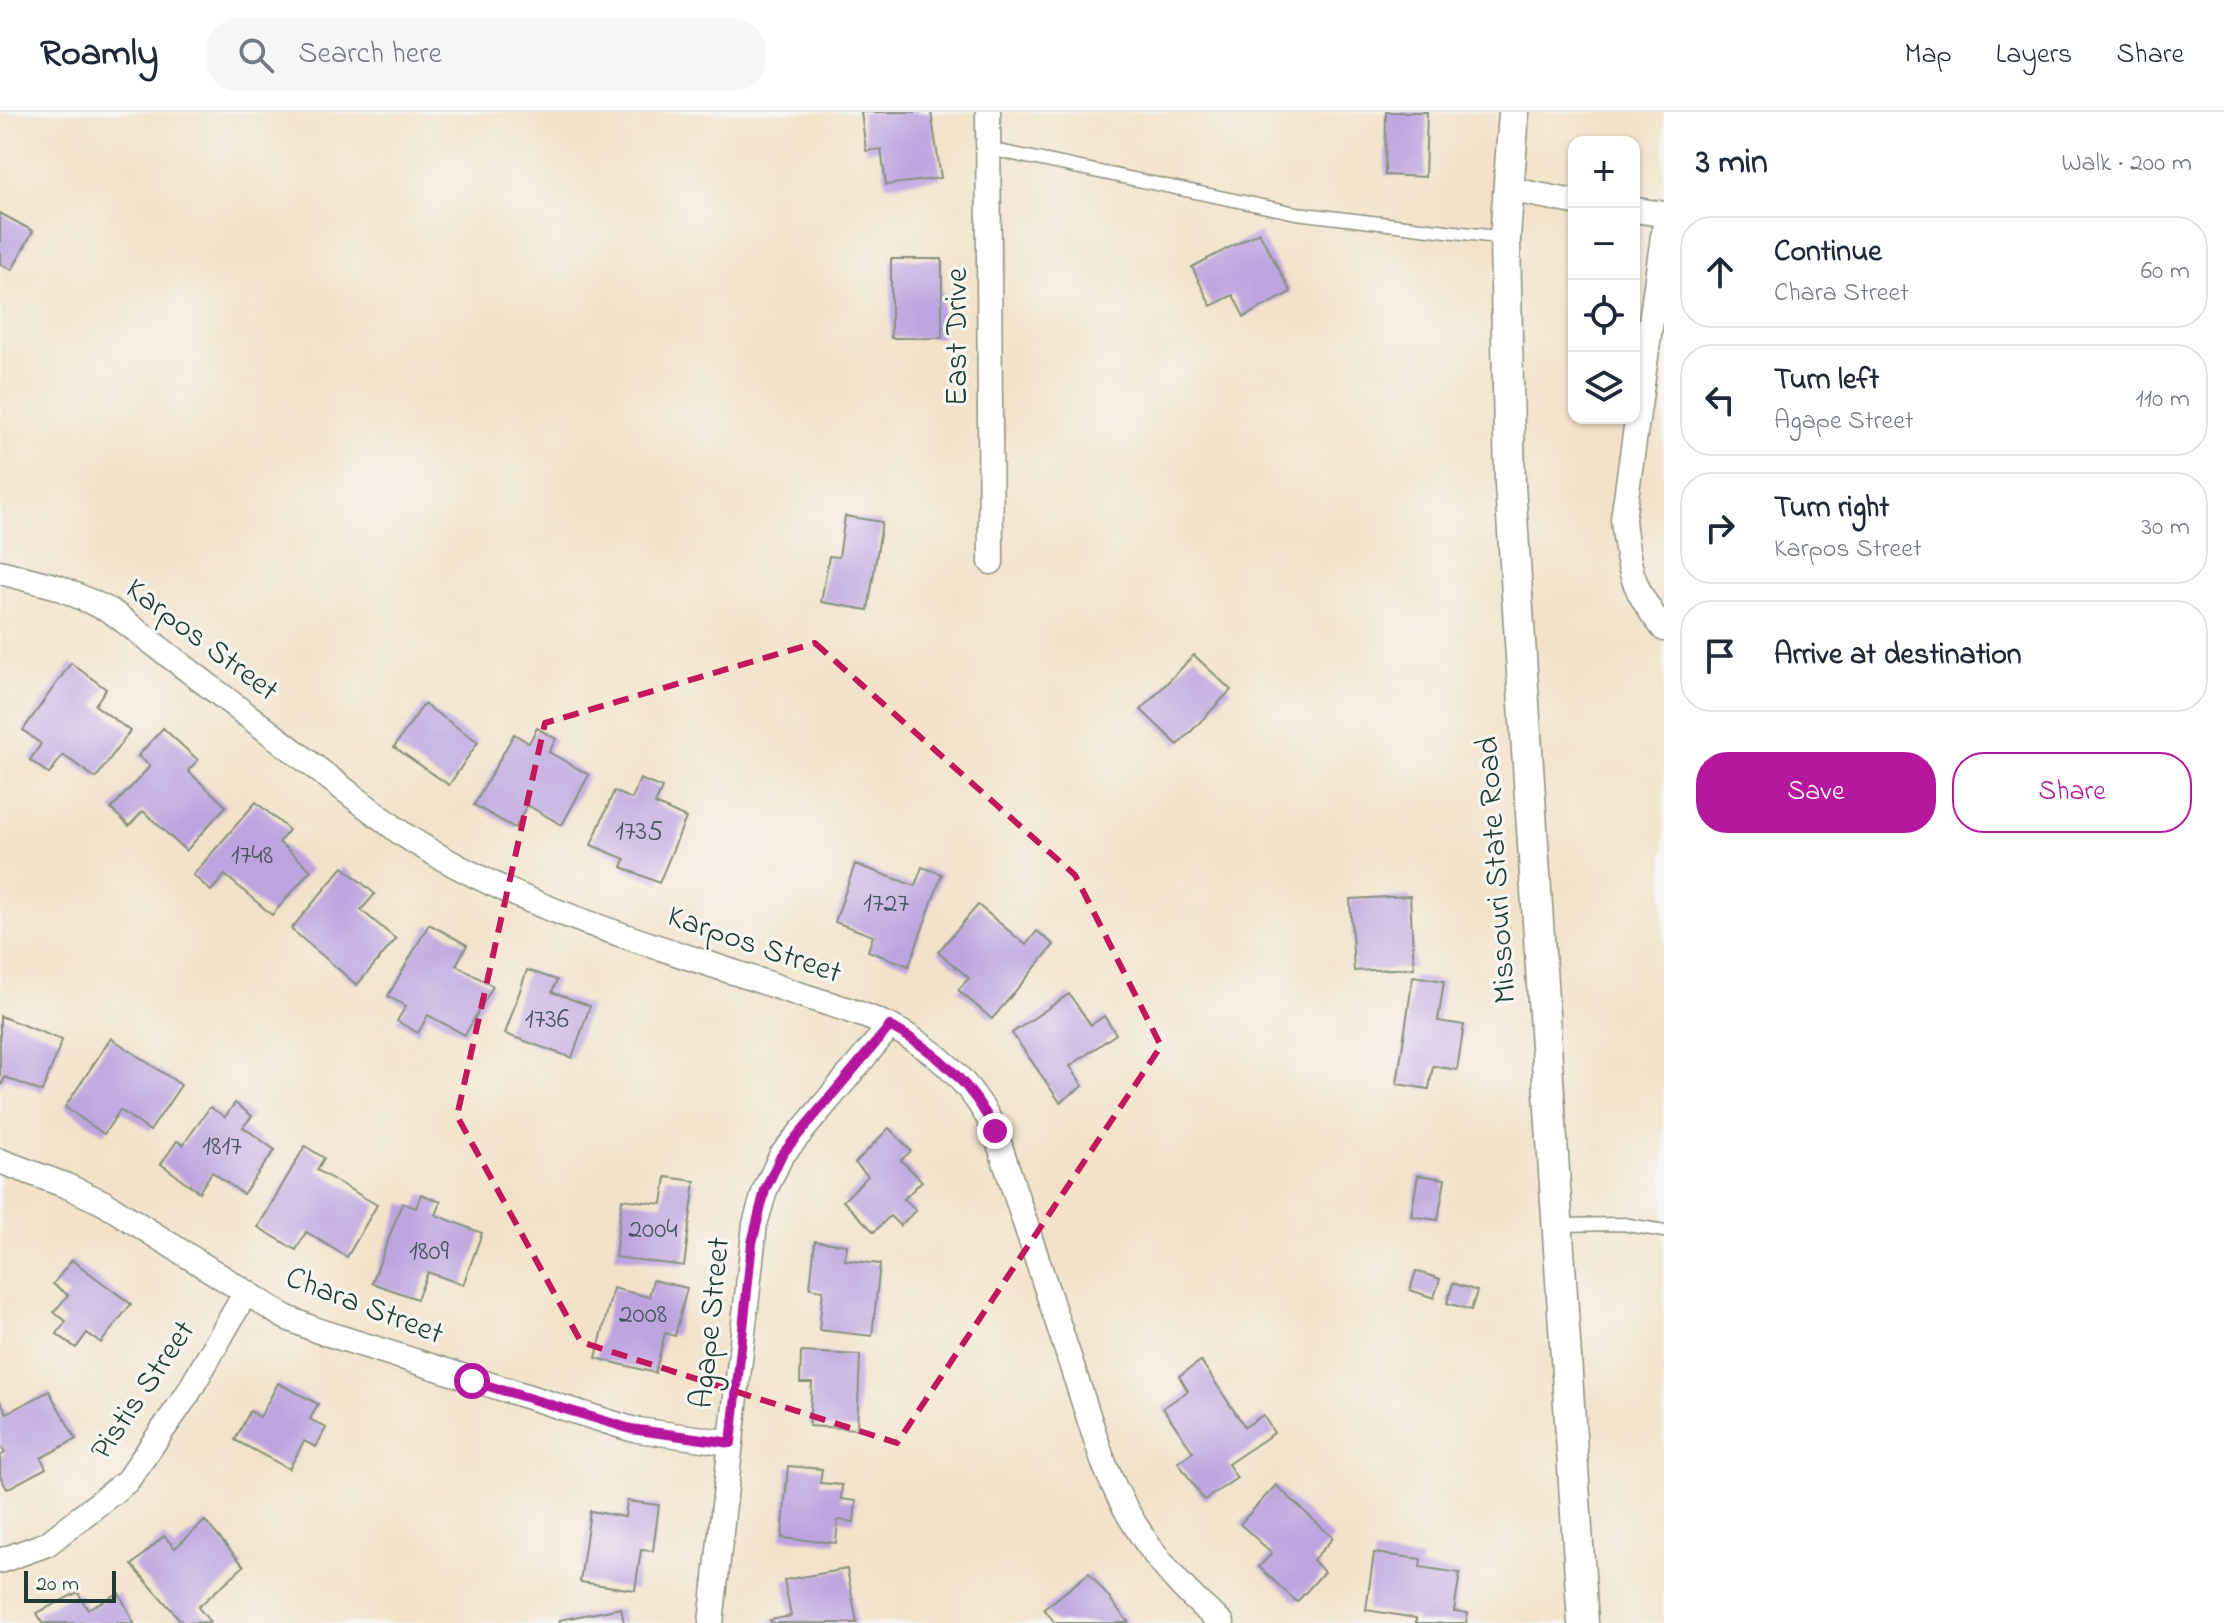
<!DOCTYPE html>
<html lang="en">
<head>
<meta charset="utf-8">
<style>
	:root { --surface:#fff; --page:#f6f6f7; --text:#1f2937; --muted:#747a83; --line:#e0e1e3; --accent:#b5179e }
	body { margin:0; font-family:"Indie Flower",sans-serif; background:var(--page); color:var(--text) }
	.controls { position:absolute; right:24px; top:24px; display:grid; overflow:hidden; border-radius:16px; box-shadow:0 2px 6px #0004 }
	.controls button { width:72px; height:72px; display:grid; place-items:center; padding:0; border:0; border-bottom:2px solid var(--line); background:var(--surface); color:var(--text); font:40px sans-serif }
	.scale { position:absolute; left:24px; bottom:20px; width:92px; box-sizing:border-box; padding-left:8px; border:4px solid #1f3d34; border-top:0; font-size:22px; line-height:28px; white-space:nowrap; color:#1f3d34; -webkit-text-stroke:6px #f6f6f2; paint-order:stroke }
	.stop { position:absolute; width:24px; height:24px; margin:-18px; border:6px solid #b5179e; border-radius:50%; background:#fff }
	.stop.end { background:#b5179e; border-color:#fff; box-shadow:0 2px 8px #0008 }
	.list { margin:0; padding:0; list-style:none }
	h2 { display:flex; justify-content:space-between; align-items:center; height:104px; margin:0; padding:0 32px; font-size:34px }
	h2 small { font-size:26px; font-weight:400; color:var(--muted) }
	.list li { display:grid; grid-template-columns:52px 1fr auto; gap:24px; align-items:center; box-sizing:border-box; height:112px; margin:0 16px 16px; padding:0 16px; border:2px solid var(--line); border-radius:32px }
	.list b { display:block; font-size:30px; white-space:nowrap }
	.list p { margin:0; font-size:26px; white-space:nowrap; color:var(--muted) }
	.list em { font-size:26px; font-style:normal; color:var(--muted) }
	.actions { display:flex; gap:16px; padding:24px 32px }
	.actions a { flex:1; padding:18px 0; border:2px solid var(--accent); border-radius:32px; text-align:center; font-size:28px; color:var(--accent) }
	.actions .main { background:var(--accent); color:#fff }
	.icon { flex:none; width:44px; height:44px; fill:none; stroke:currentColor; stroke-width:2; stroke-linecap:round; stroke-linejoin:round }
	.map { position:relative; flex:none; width:1664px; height:1511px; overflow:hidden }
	header { display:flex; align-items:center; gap:48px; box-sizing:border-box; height:112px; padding:0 40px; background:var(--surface); border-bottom:2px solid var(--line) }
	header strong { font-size:38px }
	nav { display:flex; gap:44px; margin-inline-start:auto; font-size:28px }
	.search { width:560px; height:72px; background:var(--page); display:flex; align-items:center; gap:20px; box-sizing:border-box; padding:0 28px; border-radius:32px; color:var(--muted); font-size:30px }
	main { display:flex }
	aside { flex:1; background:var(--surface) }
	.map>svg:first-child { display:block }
	.building { fill:#bea4df }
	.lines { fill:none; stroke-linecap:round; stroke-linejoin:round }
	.service-casing { stroke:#89907e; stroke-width:15 }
	.minor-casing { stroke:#89907e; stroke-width:27 }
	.tertiary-casing { stroke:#89907e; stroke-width:33 }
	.service { stroke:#fff; stroke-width:12 }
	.minor { stroke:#fff; stroke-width:24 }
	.tertiary { stroke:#fff; stroke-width:30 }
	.route { stroke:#b5179e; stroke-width:10 }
	.marked { fill:none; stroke:#c2185b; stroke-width:6; stroke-dasharray:16 10; stroke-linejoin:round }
	.labels { text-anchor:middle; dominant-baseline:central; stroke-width:6; stroke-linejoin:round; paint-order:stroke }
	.number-label { font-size:28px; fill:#47575f }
	.street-label { font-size:32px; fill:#1f3d34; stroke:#f6f6f2 }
</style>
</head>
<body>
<header>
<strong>Roamly</strong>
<div class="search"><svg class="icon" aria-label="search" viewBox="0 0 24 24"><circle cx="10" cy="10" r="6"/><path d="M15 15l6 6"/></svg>Search here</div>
<nav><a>Map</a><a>Layers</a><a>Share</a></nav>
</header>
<main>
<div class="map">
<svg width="1664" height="1511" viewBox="0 0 1664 1511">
	<rect width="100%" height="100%" fill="#f6f6f2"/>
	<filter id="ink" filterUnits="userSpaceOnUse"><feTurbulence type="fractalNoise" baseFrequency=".0125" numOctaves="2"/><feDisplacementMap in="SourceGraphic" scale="16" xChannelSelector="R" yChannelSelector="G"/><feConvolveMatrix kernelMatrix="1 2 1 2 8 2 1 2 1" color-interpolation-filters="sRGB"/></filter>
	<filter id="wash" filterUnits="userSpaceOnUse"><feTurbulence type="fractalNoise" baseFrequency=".006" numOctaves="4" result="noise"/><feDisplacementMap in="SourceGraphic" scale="32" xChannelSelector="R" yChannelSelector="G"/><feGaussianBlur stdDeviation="1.8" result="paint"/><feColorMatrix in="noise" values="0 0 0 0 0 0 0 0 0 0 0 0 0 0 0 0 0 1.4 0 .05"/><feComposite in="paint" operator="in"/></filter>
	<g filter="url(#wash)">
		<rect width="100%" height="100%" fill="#f3e2c9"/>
		<g id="blocks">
			<g class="building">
				<path d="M 861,0 L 931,0 L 941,66 L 886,73 L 881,37 L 866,39 Z"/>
				<path d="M 1386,0 L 1427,0 L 1425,65 L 1385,63 Z"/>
				<path d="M 0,101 L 33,119 L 12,158 L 0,152 Z"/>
				<path d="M 1259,120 L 1291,180 L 1244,205 L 1233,183 L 1211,194 L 1192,155 Z"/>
				<rect x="891" y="147" width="51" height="79"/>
				<path d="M 845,404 L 882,410 L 868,498 L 821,490 L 829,444 L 839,445 Z"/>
				<path d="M 1194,543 L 1231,578 L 1178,633 L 1141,598 Z"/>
				<path d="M 71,551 L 106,577 L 95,593 L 130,619 L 96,666 L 63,643 L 49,662 L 30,648 L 41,632 L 23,618 Z"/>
				<path d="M 424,592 L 478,630 L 449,673 L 394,635 Z"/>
				<path d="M 163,616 L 198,648 L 188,659 L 226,694 L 186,739 L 143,699 L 129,714 L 111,697 L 150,654 L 138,644 Z"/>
				<path d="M 537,616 L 556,627 L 549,640 L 589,663 L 562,713 L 527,693 L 515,716 L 474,693 L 514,622 L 529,631 Z"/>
				<path d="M 640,667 L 662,676 L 655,692 L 686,706 L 659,771 L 622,755 L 625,747 L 591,733 L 614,679 L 632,687 Z"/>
				<path d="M 256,690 L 289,718 L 279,730 L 311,758 L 272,803 L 225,763 L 211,779 L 193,763 Z"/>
				<path d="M 855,752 L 915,774 L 922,755 L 942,762 L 909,854 L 868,839 L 873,824 L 835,810 Z"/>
				<path d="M 343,755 L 375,782 L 361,798 L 396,827 L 357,873 L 291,817 Z"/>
				<path d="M 1410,784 L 1414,856 L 1354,859 L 1350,787 Z"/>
				<path d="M 978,793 L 1026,833 L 1037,819 L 1054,833 L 992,907 L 958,878 L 969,866 L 938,840 Z"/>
				<path d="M 429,812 L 467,833 L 456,853 L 493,874 L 465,923 L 428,903 L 418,921 L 397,909 L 406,894 L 388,884 Z"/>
				<path d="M 527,858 L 557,868 L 552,880 L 590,894 L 572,946 L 505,922 Z"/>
				<path d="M 1413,864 L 1444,869 L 1438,909 L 1464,913 L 1457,958 L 1433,954 L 1429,977 L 1397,972 Z"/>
				<path d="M 1069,882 L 1091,913 L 1104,904 L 1116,922 L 1070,954 L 1083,974 L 1060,990 L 1012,921 Z"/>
				<path d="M 0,904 L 62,928 L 42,980 L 5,965 L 0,976 Z"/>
				<path d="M 111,926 L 181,973 L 150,1019 L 120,998 L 104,1022 L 65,995 Z"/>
				<path d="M 235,991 L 252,1004 L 243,1015 L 275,1038 L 243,1082 L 212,1060 L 199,1080 L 161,1052 L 177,1029 L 183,1033 L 210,995 L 225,1005 Z"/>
				<path d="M 889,1016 L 911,1039 L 901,1048 L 922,1069 L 904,1087 L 916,1098 L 900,1114 L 890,1104 L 874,1120 L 843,1089 L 868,1064 L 855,1051 Z"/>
				<path d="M 305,1034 L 324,1046 L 317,1058 L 377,1093 L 347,1145 L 306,1120 L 296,1138 L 258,1115 Z"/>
				<path d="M 1418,1063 L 1445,1067 L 1438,1108 L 1411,1104 Z"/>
				<path d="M 666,1065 L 695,1069 L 684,1154 L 615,1145 L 622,1087 L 662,1092 Z"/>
				<path d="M 421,1082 L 441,1090 L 436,1103 L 482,1121 L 463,1173 L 428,1160 L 417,1187 L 372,1171 L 402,1091 L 416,1096 Z"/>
				<path d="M 815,1129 L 847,1133 L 845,1148 L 880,1152 L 872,1224 L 819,1218 L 823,1178 L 810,1176 Z"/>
				<path d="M 72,1148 L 131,1192 L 101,1231 L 87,1221 L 76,1236 L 57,1222 L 66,1209 L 54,1200 L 68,1183 L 53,1172 Z"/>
				<path d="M 1416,1159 L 1440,1167 L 1434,1186 L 1410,1178 Z"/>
				<path d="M 653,1168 L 687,1176 L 675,1224 L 665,1221 L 655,1261 L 596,1246 L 613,1176 L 649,1185 Z"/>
				<path d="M 1453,1171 L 1477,1179 L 1471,1198 L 1447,1191 Z"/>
				<path d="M 801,1240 L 860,1243 L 857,1317 L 809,1314 L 812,1271 L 800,1271 Z"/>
				<path d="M 1201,1249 L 1245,1315 L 1263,1303 L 1274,1321 L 1228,1352 L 1237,1366 L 1204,1388 L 1178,1350 L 1193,1340 L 1163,1296 L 1188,1279 L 1179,1264 Z"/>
				<path d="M 278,1271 L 318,1292 L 310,1307 L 326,1316 L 316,1335 L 304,1329 L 289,1357 L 235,1328 L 250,1299 L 260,1305 Z"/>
				<path d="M 49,1279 L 76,1327 L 41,1346 L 46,1356 L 7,1377 L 0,1364 L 0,1344 L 5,1341 L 0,1333 L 0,1289 L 7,1301 Z"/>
				<path d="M 788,1354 L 822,1357 L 820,1371 L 842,1373 L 841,1387 L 856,1389 L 854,1410 L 838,1408 L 836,1431 L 782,1426 Z"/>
				<path d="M 1276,1373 L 1333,1426 L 1313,1448 L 1324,1460 L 1297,1490 L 1259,1455 L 1272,1441 L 1240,1412 Z"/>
				<path d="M 627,1389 L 659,1393 L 653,1439 L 641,1438 L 635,1478 L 580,1470 L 590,1399 L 625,1405 Z"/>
				<path d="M 205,1409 L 244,1454 L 198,1495 L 210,1510 L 183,1511 L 132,1453 L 164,1424 L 175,1436 Z"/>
				<path d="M 1374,1441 L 1421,1447 L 1420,1455 L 1460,1461 L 1454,1499 L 1468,1501 L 1466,1511 L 1416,1511 L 1416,1506 L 1366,1498 Z"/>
				<path d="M 847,1457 L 857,1511 L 771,1511 L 770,1508 L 791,1504 L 784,1468 Z"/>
				<path d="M 1089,1461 L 1129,1511 L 1055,1511 L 1044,1497 Z"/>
				<path d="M 78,1480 L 87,1497 L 119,1481 L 134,1511 L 42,1511 L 37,1501 Z"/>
				<path d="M 621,1496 L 624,1511 L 560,1511 L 559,1508 Z"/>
			</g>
		</g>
	</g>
	<g filter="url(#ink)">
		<use href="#blocks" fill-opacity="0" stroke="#89907e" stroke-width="2"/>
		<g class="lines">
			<defs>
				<g id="service">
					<path d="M 989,37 L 1296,101 L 1505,126"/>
					<path d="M 1558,1113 L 1623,1112 L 1664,1119"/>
				</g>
				<g id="minor">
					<path d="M 988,0 L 991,450"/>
					<path d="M 1507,77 L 1574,90"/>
					<path d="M 1634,98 L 1664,102"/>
					<path d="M 1664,117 L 1623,407 C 1628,456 1632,478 1664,517"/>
					<path d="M 0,460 L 58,475 L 111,499 L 401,721 C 516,797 651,831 781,876 C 822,891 869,901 906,923 C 945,946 976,979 995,1019 L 1103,1349 C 1128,1412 1168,1468 1222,1511"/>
					<path d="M 0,1049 L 67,1074 L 104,1091 L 285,1205 L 316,1218 L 631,1317 L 731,1331"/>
					<path d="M 0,1449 L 47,1432 L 127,1369 L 187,1283 L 246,1180"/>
					<path d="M 711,1511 L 755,1112 L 765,1078 L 781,1044 L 890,914"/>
				</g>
				<path id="tertiary" d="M 1514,0 L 1505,126 L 1510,373 L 1583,1511"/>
			</defs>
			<use href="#service" class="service-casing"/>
			<use href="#minor" class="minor-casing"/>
			<use href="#tertiary" class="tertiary-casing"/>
			<use href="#service" class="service"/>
			<use href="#minor" class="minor"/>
			<use href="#tertiary" class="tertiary"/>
		</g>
	</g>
	<g class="lines" filter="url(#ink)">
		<path class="route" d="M 472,1269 L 631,1317 L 731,1331 L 752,1131 L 765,1078 L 781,1044 L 793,1029 L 890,914 C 936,939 973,972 995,1019"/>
	</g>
	<path class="marked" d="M 815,531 L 1075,763 L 1161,934 L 897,1331 L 581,1230 L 457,1004 L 545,611 Z"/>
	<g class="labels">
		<g class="number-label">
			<text x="639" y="720">1735</text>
			<text x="252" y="744">1748</text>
			<text x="886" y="792">1727</text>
			<text x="547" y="908">1736</text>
			<text x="222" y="1035">1817</text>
			<text x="653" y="1118">2004</text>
			<text x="429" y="1140">1809</text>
			<text x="643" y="1203">2008</text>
		</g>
		<g class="street-label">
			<text transform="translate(958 225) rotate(-90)">East Drive</text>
			<text transform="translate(201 529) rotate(37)">Karpos Street</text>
			<text transform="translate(1498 758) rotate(-94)">Missouri State Road</text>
			<text transform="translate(754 834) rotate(19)">Karpos Street</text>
			<text transform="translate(364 1195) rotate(21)">Chara Street</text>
			<text transform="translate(712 1211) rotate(-84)">Agape Street</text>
			<text transform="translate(144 1279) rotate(-56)">Pistis Street</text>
		</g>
	</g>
</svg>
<div class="controls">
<button>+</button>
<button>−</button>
<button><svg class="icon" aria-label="locate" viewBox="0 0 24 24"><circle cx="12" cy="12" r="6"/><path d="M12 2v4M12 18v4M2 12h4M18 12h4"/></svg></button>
<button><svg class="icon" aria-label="layers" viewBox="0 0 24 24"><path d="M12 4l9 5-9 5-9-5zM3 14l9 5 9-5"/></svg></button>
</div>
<div class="scale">20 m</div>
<div class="stop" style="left:472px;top:1269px"></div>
<div class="stop end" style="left:995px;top:1019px"></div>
</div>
<aside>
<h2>3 min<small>Walk · 200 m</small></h2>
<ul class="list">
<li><svg class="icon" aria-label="ahead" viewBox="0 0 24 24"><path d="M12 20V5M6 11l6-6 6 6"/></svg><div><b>Continue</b><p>Chara Street</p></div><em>60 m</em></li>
<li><svg class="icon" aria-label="left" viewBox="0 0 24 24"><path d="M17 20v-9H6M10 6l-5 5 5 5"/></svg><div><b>Turn left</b><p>Agape Street</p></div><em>110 m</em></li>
<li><svg class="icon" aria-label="right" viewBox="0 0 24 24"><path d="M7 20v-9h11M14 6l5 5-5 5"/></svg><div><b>Turn right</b><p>Karpos Street</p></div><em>30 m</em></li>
<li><svg class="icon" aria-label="arrive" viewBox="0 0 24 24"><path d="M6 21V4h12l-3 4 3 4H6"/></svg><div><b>Arrive at destination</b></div></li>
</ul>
<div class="actions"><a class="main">Save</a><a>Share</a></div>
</aside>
</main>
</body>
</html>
